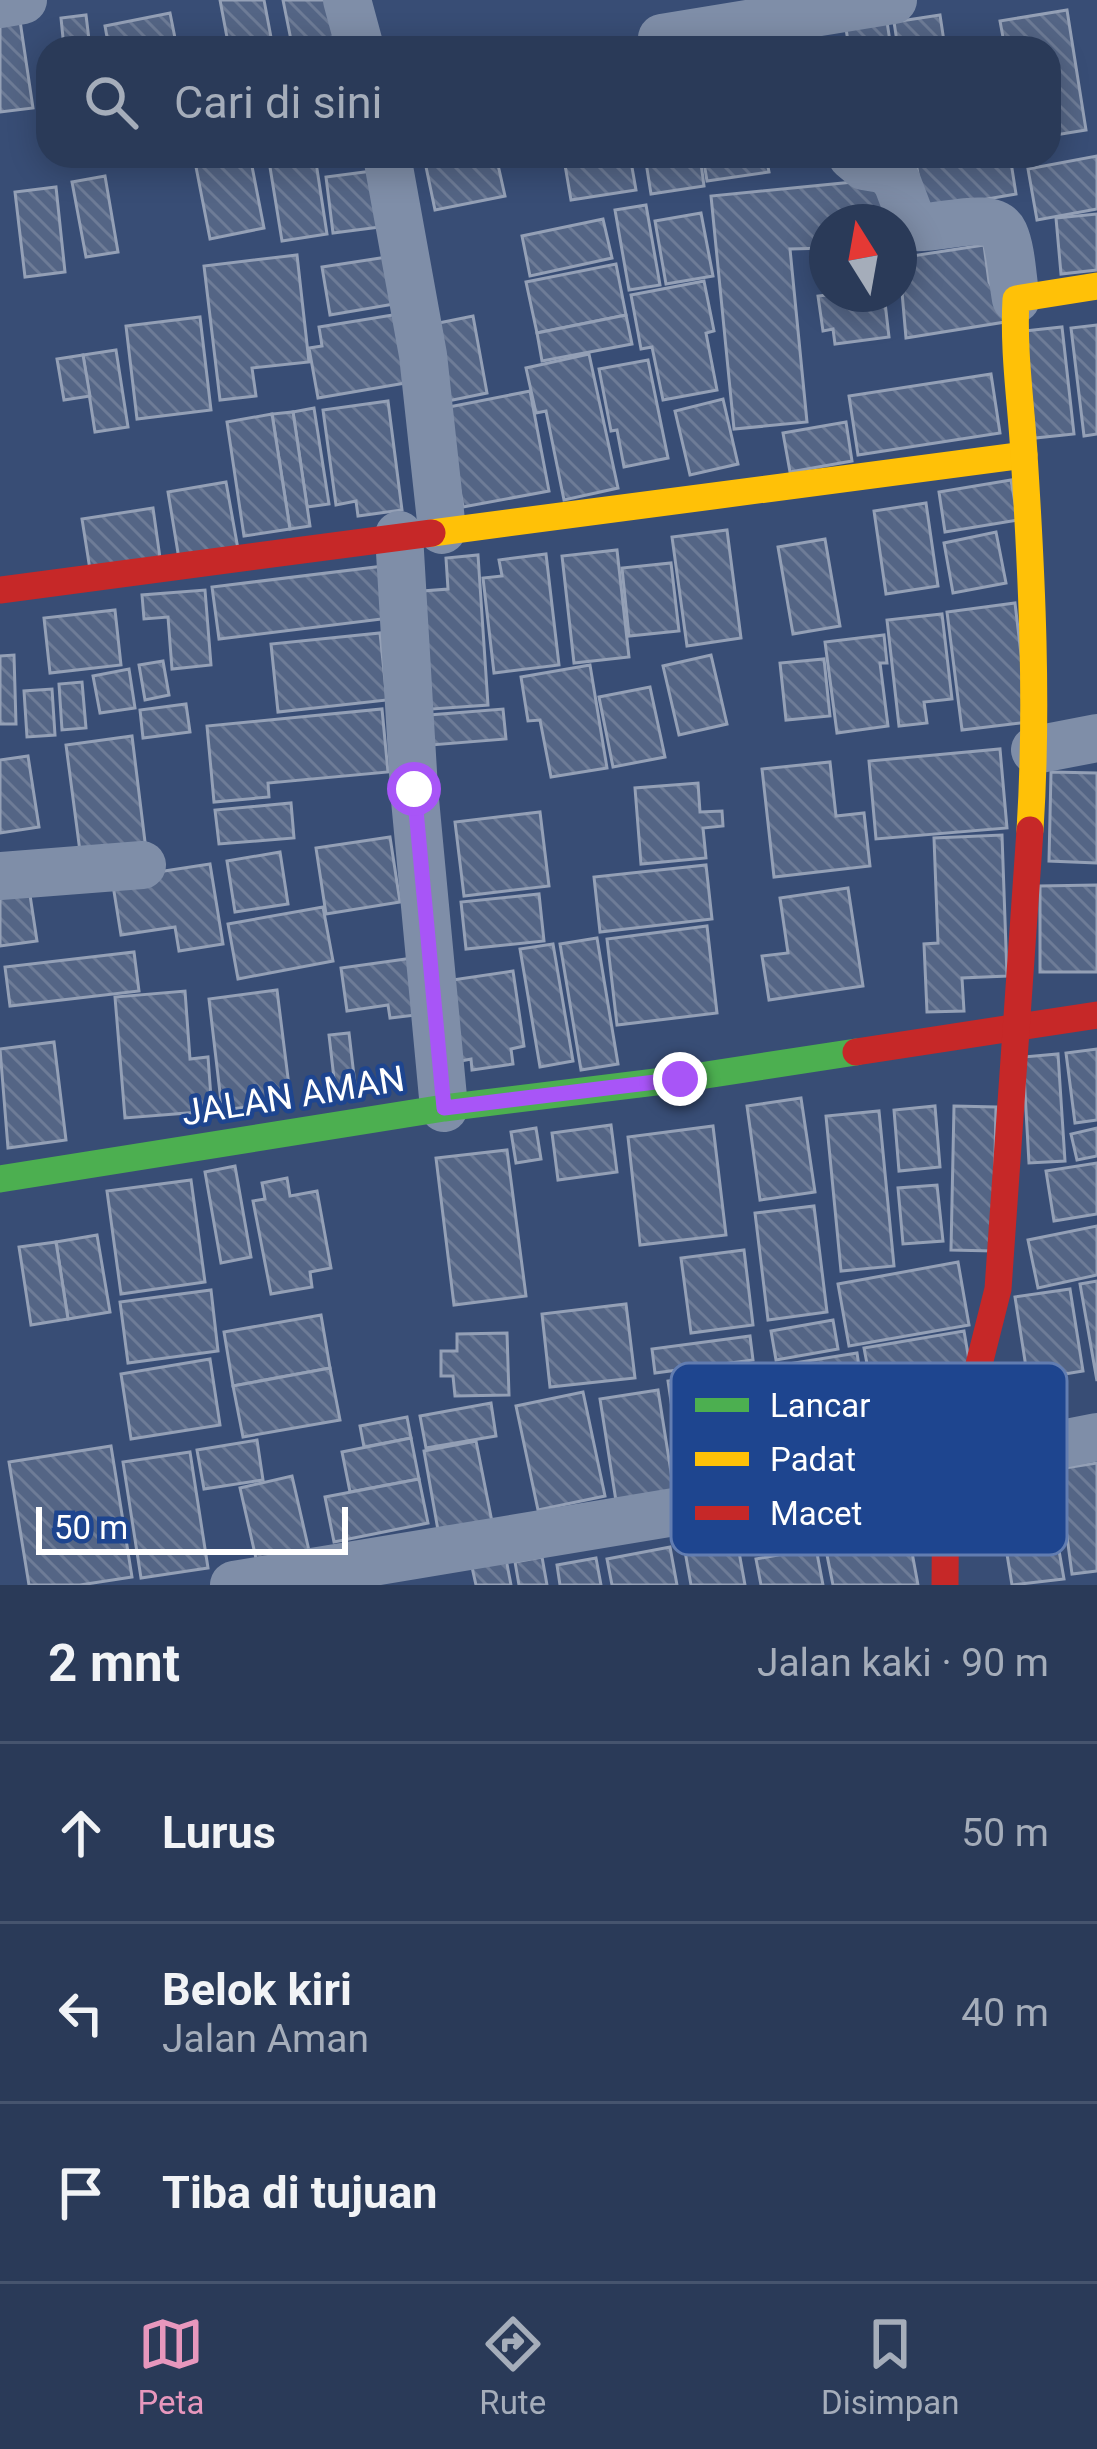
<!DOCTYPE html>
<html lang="id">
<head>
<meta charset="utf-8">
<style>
	:root { --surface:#2a3a58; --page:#364561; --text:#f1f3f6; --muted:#a5adba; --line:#46546e; --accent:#e797bd }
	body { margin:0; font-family:Roboto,sans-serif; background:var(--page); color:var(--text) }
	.compass { position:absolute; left:809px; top:204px; width:108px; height:108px; border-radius:50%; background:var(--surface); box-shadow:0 6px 30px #0003; rotate:349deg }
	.scale { position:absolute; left:36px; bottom:30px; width:312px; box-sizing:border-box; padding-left:12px; border:6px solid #fff; border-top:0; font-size:33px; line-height:42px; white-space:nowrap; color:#fff; -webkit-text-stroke:9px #1e458f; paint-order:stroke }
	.stop { position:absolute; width:36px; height:36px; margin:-27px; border:9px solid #a855f7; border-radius:50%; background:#fff }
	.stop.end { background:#a855f7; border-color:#fff; box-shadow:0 3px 12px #0008 }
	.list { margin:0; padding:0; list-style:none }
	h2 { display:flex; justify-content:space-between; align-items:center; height:156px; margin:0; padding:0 48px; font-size:51px }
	h2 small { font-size:39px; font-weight:400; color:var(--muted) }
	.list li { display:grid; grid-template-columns:78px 1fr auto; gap:36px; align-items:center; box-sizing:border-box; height:180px; padding:0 48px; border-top:3px solid var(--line) }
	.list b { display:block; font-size:45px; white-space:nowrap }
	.list p { margin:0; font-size:39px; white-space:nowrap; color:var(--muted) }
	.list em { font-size:39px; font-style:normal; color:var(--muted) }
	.icon { flex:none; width:66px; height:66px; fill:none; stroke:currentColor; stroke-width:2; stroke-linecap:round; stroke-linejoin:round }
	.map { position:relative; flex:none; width:1097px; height:1585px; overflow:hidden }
	.search { position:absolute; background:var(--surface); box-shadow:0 6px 30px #0003; left:36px; right:36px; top:36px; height:132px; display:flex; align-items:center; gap:30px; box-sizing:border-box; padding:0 42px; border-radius:36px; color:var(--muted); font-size:45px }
	.sheet { height:696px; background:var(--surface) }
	nav { display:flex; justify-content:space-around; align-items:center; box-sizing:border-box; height:168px; border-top:3px solid var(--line); background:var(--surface); font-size:33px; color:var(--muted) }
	nav a { display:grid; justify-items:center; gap:6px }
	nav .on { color:var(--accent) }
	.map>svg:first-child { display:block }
	.building { fill:url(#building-back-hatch); stroke:#94a0b6; stroke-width:3 }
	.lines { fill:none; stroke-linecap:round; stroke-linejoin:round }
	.street { stroke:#7f8ea8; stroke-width:48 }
	.fast { stroke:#4caf50; stroke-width:27 }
	.slow { stroke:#ffc107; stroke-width:27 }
	.jam { stroke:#c62828; stroke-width:27 }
	.route { stroke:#a855f7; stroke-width:15 }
	.labels { text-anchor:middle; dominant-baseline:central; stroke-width:9; stroke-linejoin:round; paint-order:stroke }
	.street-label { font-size:36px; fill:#fff; stroke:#1e458f }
	.key { fill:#1e458f; stroke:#627db1; stroke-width:3 }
	.key-label { font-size:33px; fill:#fff }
</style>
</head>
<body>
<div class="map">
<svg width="1097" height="1585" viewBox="0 0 1097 1585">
	<defs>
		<pattern id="building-back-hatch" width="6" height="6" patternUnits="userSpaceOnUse" patternTransform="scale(3)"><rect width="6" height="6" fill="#546585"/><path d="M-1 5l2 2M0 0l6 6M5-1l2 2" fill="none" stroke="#6e7c97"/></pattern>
	</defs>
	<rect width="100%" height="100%" fill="#384d75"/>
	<g class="building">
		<path d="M 220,0 L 264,0 L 273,48 L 229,48 Z"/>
		<path d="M 283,0 L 336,0 L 343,35 L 292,45 Z"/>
		<path d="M 884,2 L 891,48 L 849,48 L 843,9 Z"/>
		<path d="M 1067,10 L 1086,130 L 1049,136 L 1049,48 L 1005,48 L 1000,21 Z"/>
		<path d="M 170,13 L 177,48 L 109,48 L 105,26 Z"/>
		<path d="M 19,14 L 33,108 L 0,112 L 0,17 Z"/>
		<path d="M 86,15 L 90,48 L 64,48 L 61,18 Z"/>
		<path d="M 940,15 L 945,48 L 898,48 L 894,22 Z"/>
		<path d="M 250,156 L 264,228 L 210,239 L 196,167 Z"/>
		<path d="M 315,156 L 327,234 L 282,241 L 269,161 Z"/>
		<path d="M 453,156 L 496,156 L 505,196 L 435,210 L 425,162 Z"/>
		<path d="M 630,156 L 636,190 L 571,200 L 565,165 Z"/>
		<path d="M 645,156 L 700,156 L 704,186 L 651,194 Z"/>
		<path d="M 703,156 L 766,156 L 769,172 L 707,181 Z"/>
		<path d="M 915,156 L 1010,156 L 1016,194 L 924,210 Z"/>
		<path d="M 1097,156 L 1097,209 L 1037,220 L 1028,169 Z"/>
		<path d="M 380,170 L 388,226 L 333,233 L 326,177 Z"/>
		<path d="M 105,176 L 118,252 L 86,257 L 72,182 Z"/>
		<path d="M 884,179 L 888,222 L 827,222 L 827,248 L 790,249 L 807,422 L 734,429 L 711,196 Z"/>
		<path d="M 56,187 L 65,272 L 25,277 L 15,192 Z"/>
		<path d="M 646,205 L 660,285 L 629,290 L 615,210 Z"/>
		<path d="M 701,213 L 713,276 L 666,284 L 655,221 Z"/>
		<path d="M 1097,214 L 1097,270 L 1061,274 L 1056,218 Z"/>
		<path d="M 603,219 L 612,258 L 530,276 L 522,236 Z"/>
		<path d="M 984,245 L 989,282 L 1011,321 L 906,338 L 899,258 Z"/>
		<path d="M 297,255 L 309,362 L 252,368 L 256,396 L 220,400 L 204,266 Z"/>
		<path d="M 387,257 L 394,304 L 330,315 L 322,267 Z"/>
		<path d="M 616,264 L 626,315 L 537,333 L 526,282 Z"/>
		<path d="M 704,281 L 714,331 L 706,333 L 717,390 L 663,400 L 652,347 L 641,349 L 631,295 Z"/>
		<path d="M 836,294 L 884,294 L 889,337 L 835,344 L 833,329 L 823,331 L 818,296 Z"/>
		<path d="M 405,313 L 417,381 L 318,398 L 309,348 L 322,346 L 319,327 Z"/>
		<path d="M 626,315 L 632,344 L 542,361 L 537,333 Z"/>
		<path d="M 473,316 L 487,393 L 443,402 L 429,325 Z"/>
		<path d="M 200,317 L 211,410 L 137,419 L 126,326 Z"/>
		<path d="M 1097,325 L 1097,434 L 1084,436 L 1071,328 Z"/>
		<path d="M 1062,327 L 1074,434 L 1035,438 L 1024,331 Z"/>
		<path d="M 116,350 L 128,427 L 95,432 L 83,355 Z"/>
		<path d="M 589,354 L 618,488 L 564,500 L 546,411 L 536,413 L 526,368 Z"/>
		<path d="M 83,355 L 90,396 L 64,400 L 57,359 Z"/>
		<path d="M 648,360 L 668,458 L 624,467 L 617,430 L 611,431 L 599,369 Z"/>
		<path d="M 991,374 L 1000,433 L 858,455 L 849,396 Z"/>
		<path d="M 530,391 L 549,491 L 463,507 L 444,408 Z"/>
		<path d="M 723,399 L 738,464 L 690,475 L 675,411 Z"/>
		<path d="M 388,401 L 402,510 L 358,516 L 356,501 L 336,505 L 323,410 Z"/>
		<path d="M 314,408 L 329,504 L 307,507 L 293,412 Z"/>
		<path d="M 293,412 L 310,526 L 290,529 L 272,414 Z"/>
		<path d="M 272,414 L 290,529 L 244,536 L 227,422 Z"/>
		<path d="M 846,422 L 852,461 L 790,472 L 783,433 Z"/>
		<path d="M 1011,480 L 1018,520 L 945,532 L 939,492 Z"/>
		<path d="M 226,482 L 238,549 L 179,559 L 168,492 Z"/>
		<path d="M 926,503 L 938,586 L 886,594 L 874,511 Z"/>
		<path d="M 153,508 L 161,565 L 91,576 L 82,519 Z"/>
		<path d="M 727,530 L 741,638 L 687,646 L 672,537 Z"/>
		<path d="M 996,532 L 1006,583 L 953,593 L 944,543 Z"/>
		<path d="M 825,539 L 840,626 L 793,634 L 778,547 Z"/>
		<path d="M 617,550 L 629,657 L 574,663 L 562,556 Z"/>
		<path d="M 546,554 L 559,665 L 494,673 L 483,578 L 502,576 L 499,560 Z"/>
		<path d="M 478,555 L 488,705 L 418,710 L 410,592 L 448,589 L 446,558 Z"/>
		<path d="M 671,563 L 679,631 L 629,636 L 622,568 Z"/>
		<path d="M 384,566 L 390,618 L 219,639 L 212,587 Z"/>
		<path d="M 205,590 L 211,665 L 172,669 L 168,617 L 144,619 L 142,595 Z"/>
		<path d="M 1015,603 L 1029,722 L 962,730 L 947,612 Z"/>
		<path d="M 115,610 L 121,665 L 50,673 L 44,618 Z"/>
		<path d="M 942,614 L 952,699 L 924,702 L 927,723 L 899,726 L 887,620 Z"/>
		<path d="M 380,633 L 387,700 L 278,712 L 271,644 Z"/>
		<path d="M 884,635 L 887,663 L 880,663 L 888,726 L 837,733 L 825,642 Z"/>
		<path d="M 14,655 L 16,724 L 0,724 L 0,656 Z"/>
		<path d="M 711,655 L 727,724 L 679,735 L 663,666 Z"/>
		<path d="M 824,659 L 830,716 L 786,720 L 780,663 Z"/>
		<path d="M 163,661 L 169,695 L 145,700 L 139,665 Z"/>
		<path d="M 590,665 L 607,768 L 551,777 L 540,720 L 528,721 L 521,677 Z"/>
		<path d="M 129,669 L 135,708 L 100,713 L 93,676 Z"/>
		<path d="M 82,682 L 86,728 L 62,730 L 59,684 Z"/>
		<path d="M 650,687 L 665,757 L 613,767 L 599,697 Z"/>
		<path d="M 52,689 L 55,735 L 27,737 L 24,691 Z"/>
		<path d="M 186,704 L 190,732 L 143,738 L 140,710 Z"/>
		<path d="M 382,709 L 388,772 L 268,783 L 269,797 L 214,802 L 207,726 Z"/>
		<path d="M 503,709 L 506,739 L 419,746 L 417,716 Z"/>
		<path d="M 132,736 L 146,850 L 81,859 L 66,745 Z"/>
		<path d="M 1000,749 L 1007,828 L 876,839 L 869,761 Z"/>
		<path d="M 28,756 L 39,827 L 0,833 L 0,760 Z"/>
		<path d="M 830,762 L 836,816 L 864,813 L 870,866 L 774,877 L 762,769 Z"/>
		<path d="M 1051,772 L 1097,773 L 1097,863 L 1049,861 Z"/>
		<path d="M 698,783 L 700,812 L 722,811 L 723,826 L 703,828 L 706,858 L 641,864 L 635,788 Z"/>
		<path d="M 291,803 L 294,838 L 219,844 L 215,810 Z"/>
		<path d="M 540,812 L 549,886 L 464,896 L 455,822 Z"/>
		<path d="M 1002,835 L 1007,976 L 962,978 L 964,1011 L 927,1012 L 924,944 L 938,943 L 934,838 Z"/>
		<path d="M 390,837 L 400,902 L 326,914 L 316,848 Z"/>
		<path d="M 280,852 L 288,904 L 235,912 L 227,861 Z"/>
		<path d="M 210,864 L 223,944 L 179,951 L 175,927 L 121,935 L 112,879 Z"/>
		<path d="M 706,865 L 712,919 L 600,932 L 594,877 Z"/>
		<path d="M 28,882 L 37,941 L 0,946 L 0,887 Z"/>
		<path d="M 1097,885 L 1097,972 L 1040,972 L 1040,886 Z"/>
		<path d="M 848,888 L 863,986 L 769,1000 L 762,956 L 788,953 L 780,898 Z"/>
		<path d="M 539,894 L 544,941 L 466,949 L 461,902 Z"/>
		<path d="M 323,907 L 333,961 L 238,979 L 228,924 Z"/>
		<path d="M 707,926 L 717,1013 L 617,1025 L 607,939 Z"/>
		<path d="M 597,938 L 618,1064 L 581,1070 L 560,944 Z"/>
		<path d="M 553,944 L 573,1061 L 540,1067 L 520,949 Z"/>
		<path d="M 134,952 L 139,991 L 10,1006 L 5,967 Z"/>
		<path d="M 420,957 L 416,1015 L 390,1018 L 388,1005 L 347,1011 L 341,968 Z"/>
		<path d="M 513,971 L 524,1046 L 511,1049 L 513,1064 L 472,1070 L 471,1059 L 451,1063 L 439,982 Z"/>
		<path d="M 277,990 L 291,1102 L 222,1110 L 209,999 Z"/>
		<path d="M 185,991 L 190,1059 L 208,1057 L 212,1111 L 125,1118 L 115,997 Z"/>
		<path d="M 349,1033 L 356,1093 L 336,1096 L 329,1035 Z"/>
		<path d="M 54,1042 L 66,1140 L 8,1148 L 0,1049 Z"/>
		<path d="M 1097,1049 L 1097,1120 L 1075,1123 L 1066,1053 Z"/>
		<path d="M 1058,1054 L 1065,1161 L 1029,1163 L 1023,1057 Z"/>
		<path d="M 801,1098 L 815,1192 L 760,1200 L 747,1106 Z"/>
		<path d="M 935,1106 L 940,1167 L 899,1171 L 894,1110 Z"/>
		<path d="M 954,1106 L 996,1107 L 993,1251 L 951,1250 Z"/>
		<path d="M 879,1111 L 894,1266 L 841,1271 L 826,1116 Z"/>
		<path d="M 611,1125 L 617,1172 L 558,1180 L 552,1133 Z"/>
		<path d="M 713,1126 L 726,1235 L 640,1245 L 628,1137 Z"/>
		<path d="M 536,1128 L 541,1159 L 516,1163 L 511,1132 Z"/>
		<path d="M 1097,1128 L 1097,1156 L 1077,1160 L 1071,1134 Z"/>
		<path d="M 507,1150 L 526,1296 L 454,1305 L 436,1158 Z"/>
		<path d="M 1097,1163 L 1097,1214 L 1054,1221 L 1046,1171 Z"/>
		<path d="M 235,1166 L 251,1257 L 221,1263 L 205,1172 Z"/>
		<path d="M 287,1178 L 290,1196 L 317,1191 L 331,1268 L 310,1272 L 312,1287 L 271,1294 L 253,1201 L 265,1199 L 262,1183 Z"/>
		<path d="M 191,1180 L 205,1282 L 121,1294 L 107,1191 Z"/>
		<path d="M 937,1185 L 943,1241 L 903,1244 L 898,1188 Z"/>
		<path d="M 814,1206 L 827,1312 L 768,1320 L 755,1213 Z"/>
		<path d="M 1097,1226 L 1097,1275 L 1038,1288 L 1028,1240 Z"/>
		<path d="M 97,1235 L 110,1312 L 68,1319 L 56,1242 Z"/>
		<path d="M 56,1242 L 68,1319 L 31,1325 L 19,1247 Z"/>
		<path d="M 744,1250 L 753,1325 L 691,1333 L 681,1258 Z"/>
		<path d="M 958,1262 L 969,1325 L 849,1346 L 838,1284 Z"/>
		<path d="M 1097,1281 L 1097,1381 L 1080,1284 Z"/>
		<path d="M 1070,1289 L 1083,1371 L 1028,1380 L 1015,1297 Z"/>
		<path d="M 211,1290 L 218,1351 L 128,1363 L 120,1302 Z"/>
		<path d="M 626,1304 L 635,1378 L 550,1387 L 542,1314 Z"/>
		<path d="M 321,1315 L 330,1368 L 233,1386 L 224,1332 Z"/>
		<path d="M 833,1320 L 838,1349 L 776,1360 L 771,1331 Z"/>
		<path d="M 964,1331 L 972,1378 L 873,1395 L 864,1348 Z"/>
		<path d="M 507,1333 L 509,1395 L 455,1396 L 453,1376 L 441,1376 L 441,1351 L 457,1351 L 457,1334 Z"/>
		<path d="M 750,1336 L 753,1360 L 655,1373 L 652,1349 Z"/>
		<path d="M 857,1353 L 871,1446 L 797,1458 L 782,1365 Z"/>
		<path d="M 210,1359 L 220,1425 L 131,1439 L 121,1374 Z"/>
		<path d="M 330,1368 L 340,1420 L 243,1437 L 233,1386 Z"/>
		<path d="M 711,1375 L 727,1489 L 685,1496 L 668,1381 Z"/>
		<path d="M 658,1390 L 674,1491 L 616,1501 L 600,1399 Z"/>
		<path d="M 583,1392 L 605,1496 L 538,1510 L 516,1406 Z"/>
		<path d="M 491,1403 L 496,1436 L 426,1448 L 420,1416 Z"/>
		<path d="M 407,1417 L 411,1438 L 364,1447 L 360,1426 Z"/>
		<path d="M 411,1438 L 419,1479 L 350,1492 L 342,1452 Z"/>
		<path d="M 257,1440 L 263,1480 L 204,1489 L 197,1450 Z"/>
		<path d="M 476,1441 L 495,1537 L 441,1547 L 424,1451 Z"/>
		<path d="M 111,1446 L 132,1577 L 80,1585 L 29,1585 L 9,1462 Z"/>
		<path d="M 190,1452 L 208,1568 L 141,1578 L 123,1462 Z"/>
		<path d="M 1097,1463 L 1097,1571 L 1072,1574 L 1058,1469 Z"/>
		<path d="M 292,1476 L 310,1555 L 258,1567 L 240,1488 Z"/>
		<path d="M 419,1479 L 428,1523 L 334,1542 L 325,1497 Z"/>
		<path d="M 904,1509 L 918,1585 L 833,1585 L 821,1525 Z"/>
		<path d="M 735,1530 L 745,1585 L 691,1585 L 683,1540 Z"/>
		<path d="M 1057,1539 L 1064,1579 L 1012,1585 L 1006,1548 Z"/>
		<path d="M 670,1547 L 677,1585 L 612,1585 L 607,1559 Z"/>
		<path d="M 816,1548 L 823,1585 L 761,1585 L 756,1559 Z"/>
		<path d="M 542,1557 L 547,1585 L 519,1585 L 515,1562 Z"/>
		<path d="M 596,1558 L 601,1585 L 560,1585 L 557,1565 Z"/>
		<path d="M 506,1559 L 511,1585 L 476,1585 L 472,1567 Z"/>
	</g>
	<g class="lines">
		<g class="street">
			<path d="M 347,0 L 360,48"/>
			<path d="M 0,4 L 23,0"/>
			<path d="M 662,38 L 893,0"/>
			<path d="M 387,156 L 423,355 L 442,530"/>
			<path d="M 852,156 L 864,166 L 888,170 L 897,182 L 914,227 C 938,230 993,209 1004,233 C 1012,251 1012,278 1016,299"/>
			<path d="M 399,535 L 414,789 L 444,1108"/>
			<path d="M 1035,750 L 1097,738"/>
			<path d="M 0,876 L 142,865"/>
			<path d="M 234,1585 L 946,1467 L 1097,1437"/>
		</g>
		<path class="fast" d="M 0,1179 L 444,1108 L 680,1079 L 856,1052"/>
		<g class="slow">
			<path d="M 432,533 L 1024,455"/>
			<path d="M 1030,830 C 1038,706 1032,579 1024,454 C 1021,402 1013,351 1016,299 L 1097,286"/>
		</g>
		<g class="jam">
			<path d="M 0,590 L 432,533"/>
			<path d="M 856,1052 L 1097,1015"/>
			<path d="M 945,1585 L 946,1467 L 960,1440 L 998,1289 L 1030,830"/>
		</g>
	</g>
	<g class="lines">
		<path class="route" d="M 414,789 L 444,1108 L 680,1079"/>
	</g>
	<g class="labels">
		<g class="street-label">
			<text transform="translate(293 1096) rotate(-9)">JALAN AMAN</text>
		</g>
	</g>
	<rect x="671" y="1363" width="396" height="192" rx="18" class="key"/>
	<rect x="695" y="1398" width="54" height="14" fill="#4caf50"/>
	<rect x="695" y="1452" width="54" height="14" fill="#ffc107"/>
	<rect x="695" y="1506" width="54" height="14" fill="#c62828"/>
	<g class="key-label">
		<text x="770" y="1417">Lancar</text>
		<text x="770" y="1471">Padat</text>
		<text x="770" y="1525">Macet</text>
	</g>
</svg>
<svg class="compass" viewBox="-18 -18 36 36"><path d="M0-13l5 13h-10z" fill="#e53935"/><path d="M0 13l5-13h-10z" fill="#a5adba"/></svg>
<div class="scale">50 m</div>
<div class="stop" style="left:414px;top:789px"></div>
<div class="stop end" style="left:680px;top:1079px"></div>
<div class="search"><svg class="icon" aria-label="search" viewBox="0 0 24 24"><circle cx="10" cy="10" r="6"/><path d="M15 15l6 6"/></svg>Cari di sini</div>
</div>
<section class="sheet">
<h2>2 mnt<small>Jalan kaki · 90 m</small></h2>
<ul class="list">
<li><svg class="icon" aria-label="ahead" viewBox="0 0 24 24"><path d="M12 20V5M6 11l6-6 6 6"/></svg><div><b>Lurus</b></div><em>50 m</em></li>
<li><svg class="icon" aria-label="left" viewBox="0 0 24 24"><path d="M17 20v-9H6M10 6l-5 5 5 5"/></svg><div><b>Belok kiri</b><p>Jalan Aman</p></div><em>40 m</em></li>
<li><svg class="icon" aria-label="arrive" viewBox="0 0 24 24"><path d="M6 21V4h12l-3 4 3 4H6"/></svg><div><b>Tiba di tujuan</b></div></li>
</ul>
</section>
<nav>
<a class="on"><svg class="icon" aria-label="map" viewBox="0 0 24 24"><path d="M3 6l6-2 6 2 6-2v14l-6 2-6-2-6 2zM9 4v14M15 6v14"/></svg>Peta</a>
<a><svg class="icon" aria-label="directions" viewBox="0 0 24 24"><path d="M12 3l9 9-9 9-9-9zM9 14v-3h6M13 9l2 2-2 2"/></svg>Rute</a>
<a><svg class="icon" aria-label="saved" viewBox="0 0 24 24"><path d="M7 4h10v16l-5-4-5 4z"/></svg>Disimpan</a>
</nav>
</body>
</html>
